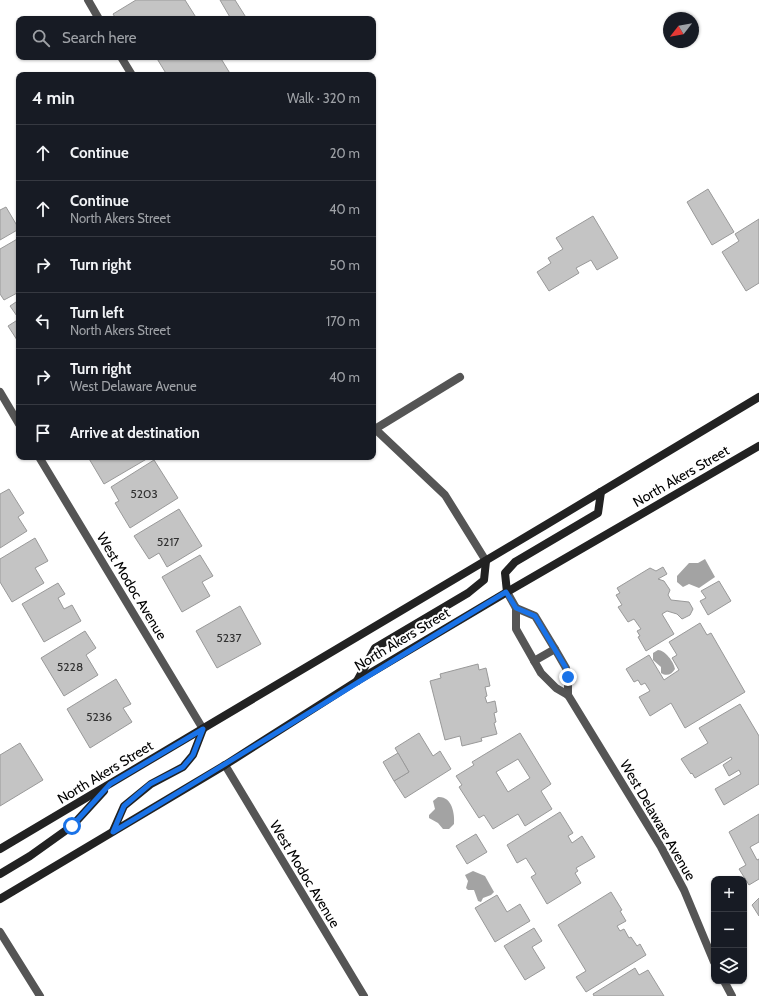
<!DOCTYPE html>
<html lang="en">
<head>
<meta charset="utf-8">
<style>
	:root { --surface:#171b24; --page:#242831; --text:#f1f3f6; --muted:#9ea1a6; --line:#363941 }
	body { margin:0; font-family:Cabin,sans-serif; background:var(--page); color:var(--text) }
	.controls { position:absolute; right:12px; bottom:12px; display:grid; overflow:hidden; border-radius:8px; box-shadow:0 1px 3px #0004 }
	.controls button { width:36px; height:36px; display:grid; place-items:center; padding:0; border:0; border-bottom:1px solid var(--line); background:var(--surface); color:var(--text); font:20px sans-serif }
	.compass { position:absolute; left:663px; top:12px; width:36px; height:36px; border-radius:50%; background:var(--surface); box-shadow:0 1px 3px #0004; rotate:239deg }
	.stop { position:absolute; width:12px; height:12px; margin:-9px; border:3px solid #1a73e8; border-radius:50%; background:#fff }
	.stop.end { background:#1a73e8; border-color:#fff; box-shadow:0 1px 4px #0008 }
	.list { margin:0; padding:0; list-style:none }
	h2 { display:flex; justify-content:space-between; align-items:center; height:52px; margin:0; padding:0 16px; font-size:17px }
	h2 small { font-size:13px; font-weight:400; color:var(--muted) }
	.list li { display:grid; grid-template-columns:26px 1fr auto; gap:12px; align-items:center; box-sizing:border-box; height:56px; padding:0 16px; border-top:1px solid var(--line) }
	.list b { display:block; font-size:15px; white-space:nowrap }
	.list p { margin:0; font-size:13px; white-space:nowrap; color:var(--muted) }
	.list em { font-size:13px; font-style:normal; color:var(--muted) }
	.icon { flex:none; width:22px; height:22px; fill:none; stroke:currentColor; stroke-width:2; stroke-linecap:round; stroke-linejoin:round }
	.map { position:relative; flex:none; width:759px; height:996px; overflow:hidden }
	.search { position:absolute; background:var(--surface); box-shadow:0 1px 3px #0004; left:16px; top:16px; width:360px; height:44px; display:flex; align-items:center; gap:10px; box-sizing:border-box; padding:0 14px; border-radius:8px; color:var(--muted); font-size:15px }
	.panel { position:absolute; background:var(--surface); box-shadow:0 1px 3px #0004; left:16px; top:72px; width:360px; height:388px; border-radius:8px }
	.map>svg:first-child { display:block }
	.water { fill:#a3a3a3 }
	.building { fill:#c4c4c4; stroke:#999; fill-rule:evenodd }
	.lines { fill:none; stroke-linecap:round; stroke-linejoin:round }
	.service { stroke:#555; stroke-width:8 }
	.minor { stroke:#555; stroke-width:8 }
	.secondary { stroke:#222; stroke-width:8 }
	.route { stroke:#1a73e8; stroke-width:5 }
	.labels { text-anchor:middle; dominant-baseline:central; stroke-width:4; stroke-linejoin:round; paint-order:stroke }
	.number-label { font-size:12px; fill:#313131 }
	.street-label { font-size:14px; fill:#000; stroke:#fff }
</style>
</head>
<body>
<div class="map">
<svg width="759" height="996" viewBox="0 0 759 996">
	<rect width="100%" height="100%" fill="#fff"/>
	<g class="water">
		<path d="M 705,559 L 715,577 L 699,588 L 689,584 L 683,587 L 677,582 L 677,576 L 689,563 L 698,563 Z"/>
		<path d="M 658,650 C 665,650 674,662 675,669 C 672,674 667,677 661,673 L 661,667 L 653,660 L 653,653 Z"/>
		<path d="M 438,797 C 452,796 455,814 454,824 L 449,829 L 443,829 L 438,823 L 429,818 L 429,815 L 435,809 L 433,801 Z"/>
		<path d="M 473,871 L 485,876 L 494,892 L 491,895 L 483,898 L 481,902 L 478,901 L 474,890 L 468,890 L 466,888 L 468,881 L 465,875 Z"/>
	</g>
	<g class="building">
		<path d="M 136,0 L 185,0 L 197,19 L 116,19 L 113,14 Z"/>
		<path d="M 220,0 L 235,0 L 247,19 L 231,19 Z"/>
		<path d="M 156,57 L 220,57 L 231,75 L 167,75 Z"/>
		<path d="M 708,189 L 734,232 L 712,245 L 687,202 Z"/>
		<path d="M 6,207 L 19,229 L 0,240 L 0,210 Z"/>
		<path d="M 593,216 L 618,258 L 597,270 L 591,260 L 576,268 L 579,273 L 549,291 L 537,272 L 551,263 L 548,258 L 563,249 L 556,238 Z"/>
		<path d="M 759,219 L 759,283 L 746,291 L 722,252 L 739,241 L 735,234 Z"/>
		<path d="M 19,238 L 19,292 L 4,300 L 0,294 L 0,249 Z"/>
		<path d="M 19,300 L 19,319 L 10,306 Z"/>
		<path d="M 19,319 L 19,343 L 8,326 Z"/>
		<path d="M 88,457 L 150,457 L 104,484 Z"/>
		<path d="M 154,460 L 178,498 L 130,528 L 115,503 L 119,501 L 111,487 Z"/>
		<path d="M 9,489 L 24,513 L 18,517 L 27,531 L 0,548 L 0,494 Z"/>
		<path d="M 179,509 L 202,546 L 167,567 L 159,553 L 149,559 L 134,536 Z"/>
		<path d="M 35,538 L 48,561 L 35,568 L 44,583 L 12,602 L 0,582 L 0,559 Z"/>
		<path d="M 200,555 L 213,576 L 202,582 L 210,596 L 182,612 L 162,577 Z"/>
		<path d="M 663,567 L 667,574 L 658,579 L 664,581 L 670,590 L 668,595 L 671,600 L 689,602 L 693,609 L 690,615 L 682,619 L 677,614 L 667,611 L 662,614 L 674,634 L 646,651 L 638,637 L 640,636 L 637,631 L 641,629 L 634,619 L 628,622 L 618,607 L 622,605 L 616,595 L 620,593 L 617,588 L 650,568 L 656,571 Z"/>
		<path d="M 719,581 L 731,601 L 708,615 L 700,601 L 706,598 L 701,591 Z"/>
		<path d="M 58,583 L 65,594 L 58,598 L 64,609 L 72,605 L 81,621 L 44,642 L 22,604 Z"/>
		<path d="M 240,606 L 261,644 L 217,668 L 196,631 Z"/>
		<path d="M 700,623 L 707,635 L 711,633 L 745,692 L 685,728 L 671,703 L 650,716 L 639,697 L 650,691 L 645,683 L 641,685 L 638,680 L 634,682 L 626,669 L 649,655 L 664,680 L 679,670 L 672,658 L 677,655 L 669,642 Z"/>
		<path d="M 85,631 L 96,648 L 86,655 L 98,675 L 64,696 L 41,658 Z"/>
		<path d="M 478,664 L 479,670 L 486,668 L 490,686 L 485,687 L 487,696 L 485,697 L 487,703 L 495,701 L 497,712 L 494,713 L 496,722 L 494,723 L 497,734 L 481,738 L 482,741 L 462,746 L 460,736 L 445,740 L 430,681 L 441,678 L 440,674 Z"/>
		<path d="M 116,679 L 131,704 L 123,708 L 132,722 L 90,748 L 67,709 Z"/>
		<path d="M 740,704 L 759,736 L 759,784 L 724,805 L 715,789 L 741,774 L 739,770 L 729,776 L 723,765 L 732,759 L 731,757 L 695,778 L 692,773 L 691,774 L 681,759 L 708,743 L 699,728 Z"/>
		<path d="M 419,733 L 433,756 L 440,751 L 451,769 L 405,798 L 394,781 L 409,772 L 395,748 Z"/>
		<path d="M 520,733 L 551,784 L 541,791 L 552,809 L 525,826 L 518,814 L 493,829 L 484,815 L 479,818 L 459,787 L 462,785 L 456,776 L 474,765 L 472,762 ZM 518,759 L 530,778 L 508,792 L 496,772 Z"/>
		<path d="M 20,743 L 43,780 L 0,806 L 0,755 Z"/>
		<path d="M 398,753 L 409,772 L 394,781 L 383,762 Z"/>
		<path d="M 560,812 L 573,833 L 568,836 L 572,843 L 582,836 L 595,857 L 576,868 L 578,871 L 575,873 L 581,883 L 547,904 L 531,877 L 536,874 L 526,858 L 517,863 L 507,845 Z"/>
		<path d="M 759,814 L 759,842 L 750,847 L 757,860 L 759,859 L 759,879 L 749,885 L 739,869 L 746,865 L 729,832 Z"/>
		<path d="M 476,834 L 487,852 L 467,864 L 456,846 Z"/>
		<path d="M 611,892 L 622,910 L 620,911 L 626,921 L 617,926 L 620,931 L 624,929 L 629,938 L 631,937 L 637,946 L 640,944 L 646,955 L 586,992 L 576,977 L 586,971 L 558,925 Z"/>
		<path d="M 497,895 L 507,912 L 520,904 L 530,921 L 495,942 L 475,908 Z"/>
		<path d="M 759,898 L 759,916 L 752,905 Z"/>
		<path d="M 534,928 L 542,941 L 532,947 L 545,968 L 525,980 L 504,946 Z"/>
		<path d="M 635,968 L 639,975 L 648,970 L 664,996 L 594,996 L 593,994 Z"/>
	</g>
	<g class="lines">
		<path class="service" d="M 375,429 L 460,377"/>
		<g class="minor">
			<path d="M 88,0 L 99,19"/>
			<path d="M 121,57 L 132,75"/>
			<path d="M 0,392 L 19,424"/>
			<path d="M 373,427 L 445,495 L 486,561"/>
			<path d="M 39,457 L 203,729"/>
			<path d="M 507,592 L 516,608 L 516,629 L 541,673 L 556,688 L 568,695 L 661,847 L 684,890 L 714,962"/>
			<path d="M 516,608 L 535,616 L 555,649 L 566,668 L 568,677 L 568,695"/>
			<path d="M 534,661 L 555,649"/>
			<path d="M 225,765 L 364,996"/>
			<path d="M 0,932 L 40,996"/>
			<path d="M 724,981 L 732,996"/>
		</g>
		<g class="secondary">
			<path d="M 507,592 L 505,573 L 515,562 L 598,513 L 601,492"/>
			<path d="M 357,681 L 375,648 L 468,593 L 484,580 L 486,561"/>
			<path d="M 113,831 L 124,806 L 151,784 L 183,767 L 193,755 L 203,729"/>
			<path d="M 0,849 L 544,526 L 759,397"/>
			<path d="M 0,874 L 30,856 L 72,826 L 104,791"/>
			<path d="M 0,899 L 225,765 L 357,681 L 507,592 L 759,446"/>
		</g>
	</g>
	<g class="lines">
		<path class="route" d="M 72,826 L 110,784 L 203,729 L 193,755 L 183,767 L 150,784 L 124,806 L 113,832 C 245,753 375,671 506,592 L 516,608 L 535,616 L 566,668 L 568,677"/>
	</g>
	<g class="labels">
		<g class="number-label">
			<text x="144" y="493">5203</text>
			<text x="168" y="541">5217</text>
			<text x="229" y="637">5237</text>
			<text x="70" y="666">5228</text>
			<text x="99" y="716">5236</text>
		</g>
		<g class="street-label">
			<text transform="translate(681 476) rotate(-30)">North Akers Street</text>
			<text transform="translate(132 586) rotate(59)">West Modoc Avenue</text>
			<text transform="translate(402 639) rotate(-31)">North Akers Street</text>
			<text transform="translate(105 772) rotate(-31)">North Akers Street</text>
			<text transform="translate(658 820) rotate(60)">West Delaware Avenue</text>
			<text transform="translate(305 874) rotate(59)">West Modoc Avenue</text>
		</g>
	</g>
</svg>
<div class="controls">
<button>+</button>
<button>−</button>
<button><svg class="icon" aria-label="layers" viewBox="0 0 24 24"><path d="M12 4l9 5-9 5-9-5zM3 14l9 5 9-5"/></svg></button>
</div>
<svg class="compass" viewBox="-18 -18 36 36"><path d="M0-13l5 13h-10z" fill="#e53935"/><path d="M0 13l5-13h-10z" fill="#9ea1a6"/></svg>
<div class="stop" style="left:72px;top:826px"></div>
<div class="stop end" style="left:568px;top:677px"></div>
<div class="search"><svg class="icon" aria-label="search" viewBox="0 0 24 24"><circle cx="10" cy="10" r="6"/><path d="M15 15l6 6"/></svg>Search here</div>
<section class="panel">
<h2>4 min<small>Walk · 320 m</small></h2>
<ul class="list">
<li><svg class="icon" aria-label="ahead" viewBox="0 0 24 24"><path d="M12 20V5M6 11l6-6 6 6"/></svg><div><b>Continue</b></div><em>20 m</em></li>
<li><svg class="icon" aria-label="ahead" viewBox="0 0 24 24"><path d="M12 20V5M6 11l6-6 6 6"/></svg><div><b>Continue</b><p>North Akers Street</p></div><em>40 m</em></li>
<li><svg class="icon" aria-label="right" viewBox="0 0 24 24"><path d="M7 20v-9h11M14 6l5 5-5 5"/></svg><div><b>Turn right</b></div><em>50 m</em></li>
<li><svg class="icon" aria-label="left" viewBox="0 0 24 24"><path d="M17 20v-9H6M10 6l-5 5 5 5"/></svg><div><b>Turn left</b><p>North Akers Street</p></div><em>170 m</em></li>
<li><svg class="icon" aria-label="right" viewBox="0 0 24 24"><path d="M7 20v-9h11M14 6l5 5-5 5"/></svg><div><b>Turn right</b><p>West Delaware Avenue</p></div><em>40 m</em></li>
<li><svg class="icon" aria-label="arrive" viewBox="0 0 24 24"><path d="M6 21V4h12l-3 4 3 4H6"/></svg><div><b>Arrive at destination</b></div></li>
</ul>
</section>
</div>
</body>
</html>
